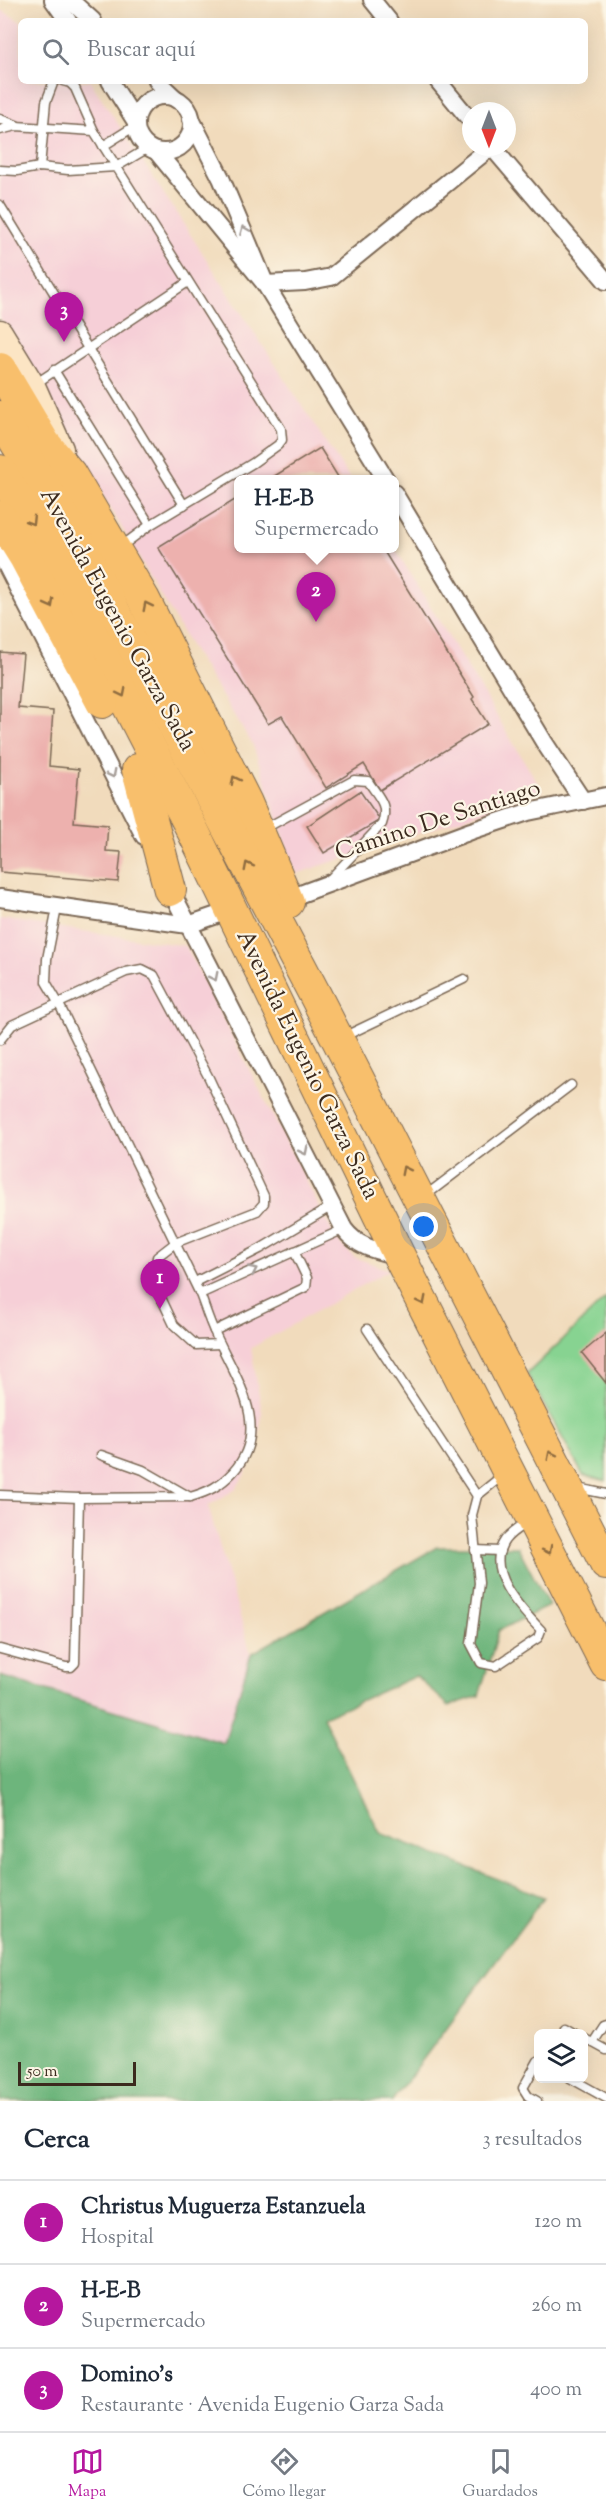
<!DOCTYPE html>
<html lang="es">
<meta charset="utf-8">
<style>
body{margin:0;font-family:"Sorts Mill Goudy",serif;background:#f2f2f3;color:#1f2937}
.controls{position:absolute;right:18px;bottom:18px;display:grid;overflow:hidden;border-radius:9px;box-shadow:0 6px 24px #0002}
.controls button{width:54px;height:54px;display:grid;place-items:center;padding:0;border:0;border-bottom:2px solid #e0e1e3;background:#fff;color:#1f2937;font:30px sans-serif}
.compass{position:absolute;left:462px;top:102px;width:54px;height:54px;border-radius:50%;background:#fff;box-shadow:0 6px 24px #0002;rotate:180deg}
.scale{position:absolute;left:18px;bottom:15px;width:118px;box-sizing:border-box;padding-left:6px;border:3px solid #3b2a1e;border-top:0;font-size:16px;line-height:21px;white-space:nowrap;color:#3b2a1e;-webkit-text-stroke:4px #fcf5e5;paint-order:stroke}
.you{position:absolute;left:424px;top:1227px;width:21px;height:21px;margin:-15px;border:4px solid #fff;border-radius:50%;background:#1a73e8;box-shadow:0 0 0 9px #1a73e833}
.badge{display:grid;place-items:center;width:39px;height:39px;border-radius:50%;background:#b5179e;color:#fff;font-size:20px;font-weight:700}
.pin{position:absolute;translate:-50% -50px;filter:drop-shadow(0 2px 3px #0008)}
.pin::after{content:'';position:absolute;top:32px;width:21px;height:18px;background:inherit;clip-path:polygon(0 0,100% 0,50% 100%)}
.popup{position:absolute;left:234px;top:475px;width:165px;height:78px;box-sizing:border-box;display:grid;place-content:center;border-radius:9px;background:#fff;filter:drop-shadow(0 2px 4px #0005);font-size:20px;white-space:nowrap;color:#747a83}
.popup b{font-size:22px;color:#1f2937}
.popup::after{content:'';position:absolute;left:50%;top:100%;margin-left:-12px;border:12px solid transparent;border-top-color:#fff}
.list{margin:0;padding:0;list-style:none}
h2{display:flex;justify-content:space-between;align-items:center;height:78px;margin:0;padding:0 24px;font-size:26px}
h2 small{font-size:20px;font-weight:400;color:#747a83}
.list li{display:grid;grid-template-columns:39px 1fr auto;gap:18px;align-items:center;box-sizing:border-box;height:84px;padding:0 24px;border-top:2px solid #e0e1e3}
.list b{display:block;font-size:22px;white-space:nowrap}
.list p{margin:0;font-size:20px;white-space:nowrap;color:#747a83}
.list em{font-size:20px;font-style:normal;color:#747a83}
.icon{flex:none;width:33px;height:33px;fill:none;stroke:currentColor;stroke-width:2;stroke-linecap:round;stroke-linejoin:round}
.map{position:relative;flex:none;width:606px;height:2101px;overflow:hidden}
.search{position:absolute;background:#fff;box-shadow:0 6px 24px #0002;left:18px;right:18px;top:18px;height:66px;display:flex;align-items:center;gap:15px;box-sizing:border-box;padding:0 21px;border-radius:9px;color:#747a83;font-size:22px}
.sheet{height:330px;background:#fff}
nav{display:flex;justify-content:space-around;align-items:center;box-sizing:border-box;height:84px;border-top:2px solid #e0e1e3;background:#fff;font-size:16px;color:#747a83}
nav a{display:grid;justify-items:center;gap:3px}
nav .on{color:#b5179e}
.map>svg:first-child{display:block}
.built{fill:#f6cfd7}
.green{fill:#87d391;stroke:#617e58;stroke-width:1.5}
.forest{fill:#6db57b;stroke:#54704c;stroke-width:1.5}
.building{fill:#edb1ae}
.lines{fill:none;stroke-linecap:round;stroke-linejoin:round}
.lane-casing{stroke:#7b6855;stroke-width:11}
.street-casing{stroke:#7b6855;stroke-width:20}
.secondary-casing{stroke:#7b6855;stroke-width:27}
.highway-casing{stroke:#7b6855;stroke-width:34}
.lane{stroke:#fff;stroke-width:8}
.street{stroke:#fff;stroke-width:16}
.secondary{stroke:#fce5c4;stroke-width:24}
.highway{stroke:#f8bf6c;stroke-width:32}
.oneway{stroke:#a79f9a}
.oneway2{stroke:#906d41}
.labels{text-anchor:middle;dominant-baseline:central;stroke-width:4.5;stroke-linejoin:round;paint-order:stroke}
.street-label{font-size:24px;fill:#3b2a1e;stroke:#fcf5e5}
</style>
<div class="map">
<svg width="606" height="2101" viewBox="0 0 606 2101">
<rect width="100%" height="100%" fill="#fcf5e5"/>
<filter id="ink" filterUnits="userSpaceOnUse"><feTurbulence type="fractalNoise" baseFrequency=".0167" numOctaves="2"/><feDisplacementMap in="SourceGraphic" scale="12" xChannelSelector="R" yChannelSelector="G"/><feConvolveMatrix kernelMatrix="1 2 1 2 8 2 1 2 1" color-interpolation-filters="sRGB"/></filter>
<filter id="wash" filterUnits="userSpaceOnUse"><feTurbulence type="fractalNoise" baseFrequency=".008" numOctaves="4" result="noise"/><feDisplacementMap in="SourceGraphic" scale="24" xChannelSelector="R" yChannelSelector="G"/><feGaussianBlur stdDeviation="1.35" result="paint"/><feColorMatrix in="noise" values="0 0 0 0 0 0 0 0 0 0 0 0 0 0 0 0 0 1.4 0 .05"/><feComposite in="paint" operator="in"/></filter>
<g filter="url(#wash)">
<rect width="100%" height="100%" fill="#f1dbbc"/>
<!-- built -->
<g class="built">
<polygon points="0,9 21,22 21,81 90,81 350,479 238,480 238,548 394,548 394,547 543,792 296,874 253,745 194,652 0,318"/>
<polygon points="0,919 186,946 336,1239 354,1257 389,1270 251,1348 262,1413 256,1454 236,1489 208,1506 251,1654 224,1743 0,1676"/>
</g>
<!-- green -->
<polygon class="green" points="606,1298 606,1481 583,1475 527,1374"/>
<!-- forest -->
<polygon class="forest" points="437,1547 518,1547 549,1606 499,1630 479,1696 449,1706 416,1676 323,1717 380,1833 544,1897 392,2101 0,2101 0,1676 224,1743 251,1654"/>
<g id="blocks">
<!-- building -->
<g class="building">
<polygon points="320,448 340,480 268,480"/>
<polygon points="238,498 238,548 382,548 474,697 472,699 488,724 380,790 364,764 326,788 282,716 268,724 158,547"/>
<polygon points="0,652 23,654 18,708 53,711 49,766 79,769 74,822 108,825 106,851 121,852 118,882 0,872"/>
<polygon points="360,791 380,820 324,853 307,826"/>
<polygon points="606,1333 606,1383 582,1353"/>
</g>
</g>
</g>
<g filter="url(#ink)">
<use href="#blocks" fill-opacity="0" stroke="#7b6855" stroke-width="1.5"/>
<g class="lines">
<!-- lane casing -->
<g class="lane-casing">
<g id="lane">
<polyline points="63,81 70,83 75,88 94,131"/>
<polyline points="0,119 16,125"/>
<polyline points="0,130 16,126 94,131 281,429 282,440 278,445 253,463 150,525 119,548"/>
<polyline points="103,146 135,126"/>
<polyline points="40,167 46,102 54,81"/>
<polyline points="0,170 17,171 40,167 68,170 116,167 148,148"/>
<polyline points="0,205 184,505"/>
<polyline points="54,370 150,525"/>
<polyline points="35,384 188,282"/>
<path d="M264,829L354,780L368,781C378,797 389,804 382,824L329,880"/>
<polyline points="343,1037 464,979"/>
<polyline points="0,1040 12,1025 126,972 142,969 154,975 209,1078 264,1196 264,1203 257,1211 175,1243 157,1257 155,1285 174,1325 196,1345 220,1344"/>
<polyline points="425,1196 571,1085"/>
<polyline points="195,1282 260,1249 332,1206"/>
<polyline points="200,1294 344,1229"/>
<polyline points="367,1329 477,1496"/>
<polyline points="214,1331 306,1287 307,1278 294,1251"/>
<polyline points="101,1455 143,1470 190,1497"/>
<path d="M503,1475L477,1496L472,1515L479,1583L471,1644L481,1663L496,1666L538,1638L541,1630C521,1609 483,1571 505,1540C511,1532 520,1527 528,1522"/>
<polyline points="577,1488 606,1494"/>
<path d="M0,1495L79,1498L190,1497C208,1492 220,1486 233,1472C273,1428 235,1377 215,1333C209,1321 205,1307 200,1294L59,1004L46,982L47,959L57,908"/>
<polyline points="475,1550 500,1551"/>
<polyline points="0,1649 66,1667 71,1667 75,1663 79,1498"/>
<polyline points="564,2027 576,2034"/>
<polyline points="584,2038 606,2050"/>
<polyline points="592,2042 603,2025 606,2024"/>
<polyline points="570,2078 606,2098"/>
<polyline points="537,2101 528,2096 523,2088 538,2061"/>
</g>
</g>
<!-- street casing -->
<g class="street-casing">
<g id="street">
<polyline points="53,0 68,21"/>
<polyline points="70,0 93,21"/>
<polyline points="372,0 389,21"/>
<polyline points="110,81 136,122"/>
<polyline points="157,81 177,100"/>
<polyline points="438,81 471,121"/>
<circle cx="164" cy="124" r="28"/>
<polyline points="191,119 221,178 263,278"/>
<polyline points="492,147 606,281"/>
<polyline points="157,152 265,284 386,480"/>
<polyline points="265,284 305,282 331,277 491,147"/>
<polyline points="394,493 544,742 583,801"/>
<polyline points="0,553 144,836"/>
<path d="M167,883L344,1229C358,1248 378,1251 399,1256"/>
<polyline points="0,898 188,925 217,915"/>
<polyline points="287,899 471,831 528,812 606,796"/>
</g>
</g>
<!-- secondary casing -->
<g class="secondary-casing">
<polyline id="secondary" points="0,332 33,386 61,449"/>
</g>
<!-- highway casing -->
<g class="highway-casing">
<g id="highway">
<polyline points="0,369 44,443 70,474 143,598 246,803 288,902"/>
<polyline points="0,417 71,529 313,991 606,1564"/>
<polyline points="0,471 45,544 194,833 399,1256 606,1664"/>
<polyline points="0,517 25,557 102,702"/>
<polyline points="138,770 170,890"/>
</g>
</g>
<!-- lane -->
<use href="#lane" class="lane"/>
<!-- street -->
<use href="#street" class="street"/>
<!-- secondary -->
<use href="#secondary" class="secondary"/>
<!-- highway -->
<use href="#highway" class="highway"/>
</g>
<!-- one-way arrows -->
<defs><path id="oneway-chevron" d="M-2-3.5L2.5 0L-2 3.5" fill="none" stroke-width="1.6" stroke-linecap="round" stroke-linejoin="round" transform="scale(1.5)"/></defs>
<g class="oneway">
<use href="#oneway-chevron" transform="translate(244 230) rotate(-113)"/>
<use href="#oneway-chevron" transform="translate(112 774) rotate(63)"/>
<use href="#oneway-chevron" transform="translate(214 977) rotate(63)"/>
<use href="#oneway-chevron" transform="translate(304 1151) rotate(63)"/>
<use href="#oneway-chevron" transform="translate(253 1270) rotate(-25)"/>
</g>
<g class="oneway2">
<use href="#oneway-chevron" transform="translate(31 521) rotate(58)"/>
<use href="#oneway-chevron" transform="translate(50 604) rotate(62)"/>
<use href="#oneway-chevron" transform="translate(147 606) rotate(-117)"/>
<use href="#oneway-chevron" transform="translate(122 693) rotate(63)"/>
<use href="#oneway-chevron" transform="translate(235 780) rotate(-117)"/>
<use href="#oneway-chevron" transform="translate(248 866) rotate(-117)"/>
<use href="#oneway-chevron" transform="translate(405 1170) rotate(-117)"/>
<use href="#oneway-chevron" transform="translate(422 1301) rotate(63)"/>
<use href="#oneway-chevron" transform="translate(551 1455) rotate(-117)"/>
<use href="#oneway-chevron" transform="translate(548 1550) rotate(63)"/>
</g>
</g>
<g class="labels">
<!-- street labels -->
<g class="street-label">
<text transform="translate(117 620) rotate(61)">Avenida Eugenio Garza Sada</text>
<text transform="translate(438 821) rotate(-18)">Camino De Santiago</text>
<text transform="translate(307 1065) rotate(64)">Avenida Eugenio Garza Sada</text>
</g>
</g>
</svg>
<div class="controls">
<button><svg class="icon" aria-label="layers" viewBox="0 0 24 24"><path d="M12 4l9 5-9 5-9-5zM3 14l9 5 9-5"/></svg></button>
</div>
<svg class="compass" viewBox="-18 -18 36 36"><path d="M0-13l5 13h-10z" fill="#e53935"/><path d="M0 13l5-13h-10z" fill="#747a83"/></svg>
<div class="scale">50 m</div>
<div class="you"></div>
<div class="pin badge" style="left:160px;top:1309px">1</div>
<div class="pin badge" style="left:316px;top:622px">2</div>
<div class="popup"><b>H-E-B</b>Supermercado</div>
<div class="pin badge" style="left:64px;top:342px">3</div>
<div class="search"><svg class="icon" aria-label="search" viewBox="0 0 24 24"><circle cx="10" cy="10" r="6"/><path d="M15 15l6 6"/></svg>Buscar aquí</div>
</div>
<section class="sheet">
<h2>Cerca<small>3 resultados</small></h2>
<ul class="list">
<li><span class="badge">1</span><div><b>Christus Muguerza Estanzuela</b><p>Hospital</p></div><em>120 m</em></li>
<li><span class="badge">2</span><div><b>H-E-B</b><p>Supermercado</p></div><em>260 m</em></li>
<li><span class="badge">3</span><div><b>Domino's</b><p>Restaurante · Avenida Eugenio Garza Sada</p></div><em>400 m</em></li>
</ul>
</section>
<nav>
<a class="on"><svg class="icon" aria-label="map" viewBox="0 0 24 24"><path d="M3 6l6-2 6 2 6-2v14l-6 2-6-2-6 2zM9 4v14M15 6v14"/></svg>Mapa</a>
<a><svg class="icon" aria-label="directions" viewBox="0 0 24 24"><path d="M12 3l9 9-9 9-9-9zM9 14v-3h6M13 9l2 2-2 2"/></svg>Cómo llegar</a>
<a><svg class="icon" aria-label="saved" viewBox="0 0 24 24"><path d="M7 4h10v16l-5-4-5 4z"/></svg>Guardados</a>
</nav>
